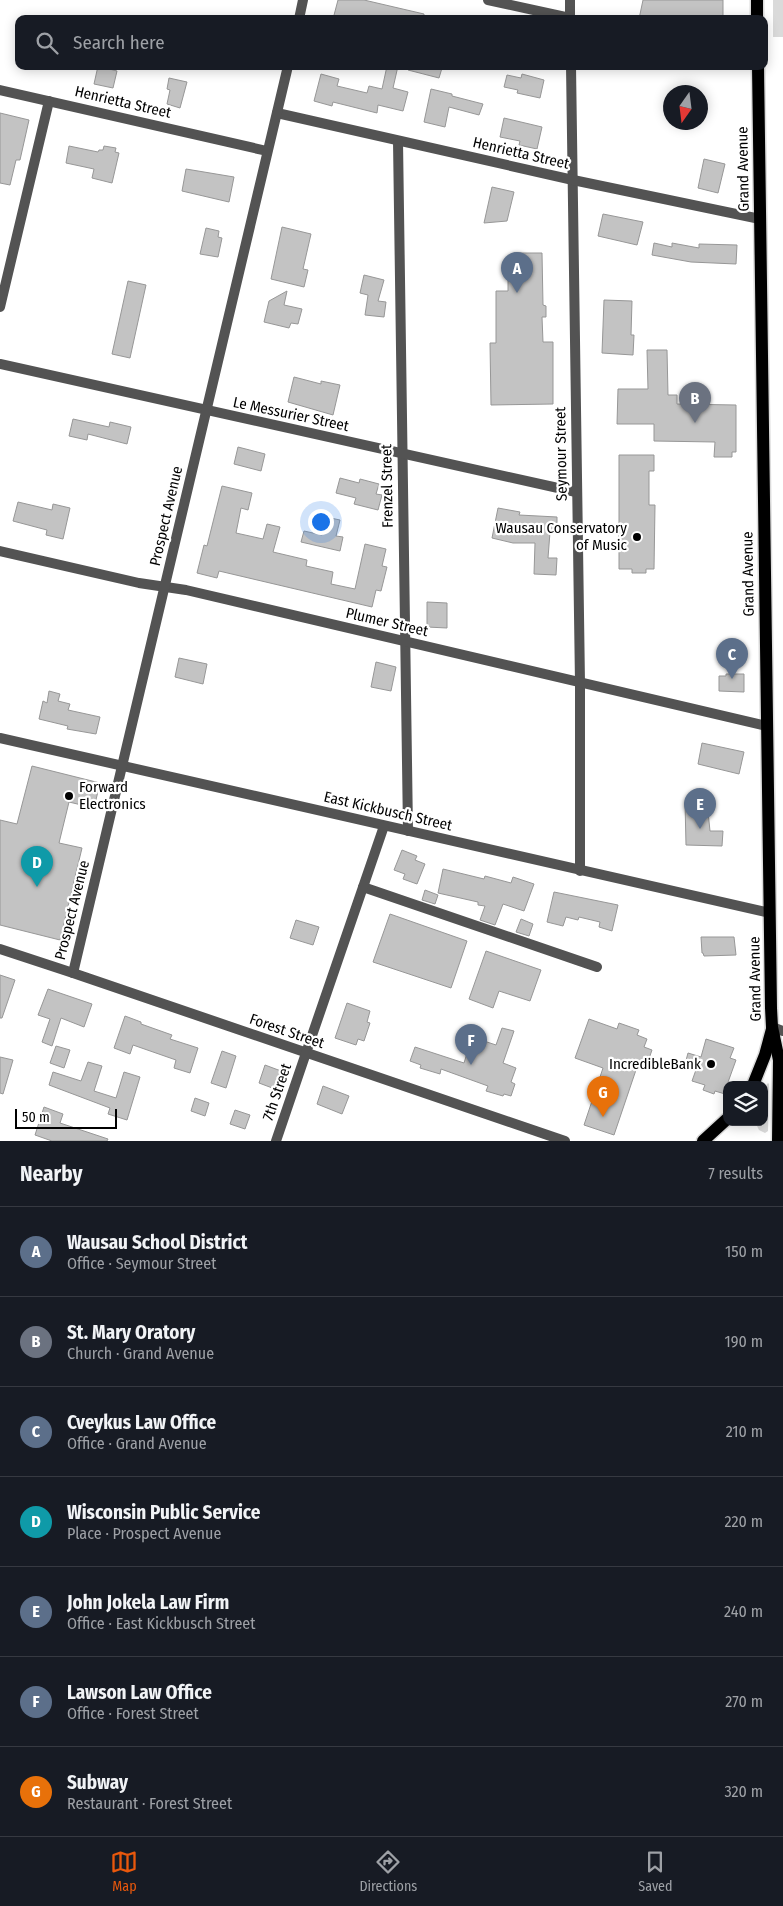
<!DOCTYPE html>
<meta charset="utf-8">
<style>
body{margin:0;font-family:"Fira Sans Condensed",sans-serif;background:#20242c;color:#f1f3f6}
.controls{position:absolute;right:15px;bottom:15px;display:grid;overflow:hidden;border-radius:10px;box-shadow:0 2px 12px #0003}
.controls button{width:45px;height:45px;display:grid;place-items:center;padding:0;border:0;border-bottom:1px solid #363941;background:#171b24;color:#f1f3f6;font:25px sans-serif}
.compass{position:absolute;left:663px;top:85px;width:45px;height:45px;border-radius:50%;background:#171b24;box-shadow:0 2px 12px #0003;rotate:194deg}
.scale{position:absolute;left:15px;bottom:12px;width:102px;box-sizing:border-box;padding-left:5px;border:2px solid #000;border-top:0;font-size:14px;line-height:18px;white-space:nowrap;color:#000;-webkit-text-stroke:4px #fff;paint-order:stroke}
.you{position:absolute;left:320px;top:521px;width:18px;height:18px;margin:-12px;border:4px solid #fff;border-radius:50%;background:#1a73e8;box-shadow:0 0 0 8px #1a73e833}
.badge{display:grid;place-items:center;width:32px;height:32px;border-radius:50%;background:#ea580c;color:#fff;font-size:16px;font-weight:700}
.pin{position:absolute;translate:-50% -41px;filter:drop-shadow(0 1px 2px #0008)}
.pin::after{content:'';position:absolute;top:26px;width:18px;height:15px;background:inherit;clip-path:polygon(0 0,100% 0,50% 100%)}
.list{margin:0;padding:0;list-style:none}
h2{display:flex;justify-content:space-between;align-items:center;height:65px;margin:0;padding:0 20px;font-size:21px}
h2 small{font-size:16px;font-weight:400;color:#9ea1a6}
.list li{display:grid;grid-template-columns:32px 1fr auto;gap:15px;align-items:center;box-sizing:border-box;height:90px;padding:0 20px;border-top:1px solid #363941}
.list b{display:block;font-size:19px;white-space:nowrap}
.list p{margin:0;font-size:16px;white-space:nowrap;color:#9ea1a6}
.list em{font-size:16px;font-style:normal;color:#9ea1a6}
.icon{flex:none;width:28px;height:28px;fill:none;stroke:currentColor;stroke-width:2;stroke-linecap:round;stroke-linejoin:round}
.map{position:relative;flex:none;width:783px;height:1141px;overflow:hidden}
.search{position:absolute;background:#171b24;box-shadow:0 2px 12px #0003;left:15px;right:15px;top:15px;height:55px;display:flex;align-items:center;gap:12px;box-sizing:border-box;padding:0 18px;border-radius:10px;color:#9ea1a6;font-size:19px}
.sheet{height:695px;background:#171b24}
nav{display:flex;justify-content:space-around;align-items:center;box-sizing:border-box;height:70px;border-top:1px solid #363941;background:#171b24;font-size:14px;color:#9ea1a6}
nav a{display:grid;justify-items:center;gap:2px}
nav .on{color:#ea580c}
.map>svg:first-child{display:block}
.green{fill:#dadada}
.building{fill:#c3c3c3;stroke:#979797}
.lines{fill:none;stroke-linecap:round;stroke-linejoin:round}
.primary-casing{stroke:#dbdbdb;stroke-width:15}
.minor{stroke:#535353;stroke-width:10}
.tertiary{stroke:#535353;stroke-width:10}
.primary{stroke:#000;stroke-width:12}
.poi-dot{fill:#000;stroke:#fff;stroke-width:2}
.labels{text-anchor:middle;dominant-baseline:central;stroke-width:4.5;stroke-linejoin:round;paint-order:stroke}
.street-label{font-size:15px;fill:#000;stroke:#fff}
.poi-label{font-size:15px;fill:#000;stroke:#fff;text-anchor:end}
</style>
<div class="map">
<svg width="783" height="1141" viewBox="0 0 783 1141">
<rect width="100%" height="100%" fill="#fff"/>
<!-- green -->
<g class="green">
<rect x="773" y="0" width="10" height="37"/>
<polygon points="768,1083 769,1084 768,1131 765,1133 759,1130 755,1122 764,1122 764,1088"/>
</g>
<!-- building -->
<g class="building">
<polygon points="338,0 364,0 424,14 424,19 333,19"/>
<polygon points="643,0 723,0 723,19 639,19"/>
<polygon points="98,66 117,71 113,88 94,84"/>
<polygon points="387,66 398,66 393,88 408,92 403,111 378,105 377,113 333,102 332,106 314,101 321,74 339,79 337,86 367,93 369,86 382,89"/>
<polygon points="409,66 435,66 442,68 439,78 408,70"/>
<polygon points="522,74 544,80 540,98 517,93 518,90 504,87 507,75 521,78"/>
<polygon points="169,78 187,82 180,108 167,104 170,90 167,89"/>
<polygon points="431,89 452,94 452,96 483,104 479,115 449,107 445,127 424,122"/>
<polygon points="0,113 29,120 20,160 16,160 10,185 0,183"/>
<polygon points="504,118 542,127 537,149 519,145 520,141 500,137"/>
<polygon points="69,146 98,152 99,150 103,150 104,146 116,148 115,152 119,153 112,183 92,178 94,169 66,163"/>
<polygon points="704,159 725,164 718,193 698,188"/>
<polygon points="186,169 234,177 229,202 182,191"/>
<polygon points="492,187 514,192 507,221 484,223"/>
<polygon points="603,214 643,222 637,245 598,236"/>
<polygon points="282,227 311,234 303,269 308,270 304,287 271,279"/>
<polygon points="206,228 219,231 218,237 222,238 218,257 200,254"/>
<polygon points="654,243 672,247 672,243 699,248 699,244 737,245 736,264 691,262 652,255"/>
<polygon points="514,253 542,253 543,305 546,306 546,317 542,317 543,342 553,342 553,404 491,405 490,343 496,343 496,291 508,291 508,268 514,268"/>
<polygon points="364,275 384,280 378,301 386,302 384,317 365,315 368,295 360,293"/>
<polygon points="128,281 146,285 130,358 112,354"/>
<polygon points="287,291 284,305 302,309 298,324 291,323 289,328 264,322 269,301"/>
<polygon points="604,300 632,301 631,335 634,335 633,355 602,353"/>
<polygon points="647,350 667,350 668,395 677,395 677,404 736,405 736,452 732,452 732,457 714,457 715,442 654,441 654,424 617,424 618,389 648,389"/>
<polygon points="294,377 321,384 321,381 340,385 333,415 288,402"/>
<polygon points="73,419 109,427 110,422 131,427 127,444 88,434 87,440 69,436"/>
<polygon points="238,447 265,454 261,471 234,464"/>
<polygon points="619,455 654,455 654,471 649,471 649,505 655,505 654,569 646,569 646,573 632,573 632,569 619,569"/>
<polygon points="340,478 359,483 360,479 379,484 376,494 382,495 378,510 354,504 356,498 336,493"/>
<polygon points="222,486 252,493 248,510 241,508 236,533 263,539 267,524 280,527 273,552 307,560 306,566 333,572 331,584 355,589 365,544 386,549 382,566 387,567 381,591 376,590 372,607 219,571 217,578 197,573 204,545 207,546"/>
<polygon points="18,502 52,510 53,504 70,508 63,539 46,535 47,530 13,521"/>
<polygon points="498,508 520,512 519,515 557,517 557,533 550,532 548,558 557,558 556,575 534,574 535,543 513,543 492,538"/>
<polygon points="326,517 340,520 336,536 343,537 340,551 301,542 304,531 322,535"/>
<polygon points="427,602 447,603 447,628 427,627"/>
<polygon points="179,658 207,664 203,684 175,677"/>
<polygon points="376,662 396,667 391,691 371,687"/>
<polygon points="726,674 744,674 744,692 719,691 719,676 726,676"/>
<polygon points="49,691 60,694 58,701 70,704 68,710 100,717 96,734 67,729 68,726 39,719 43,701 47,703"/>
<polygon points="702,743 744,752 739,774 698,764"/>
<polygon points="32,766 100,783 94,808 69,802 59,843 82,848 60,940 0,925 0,820 17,824"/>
<polygon points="685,802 707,802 710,831 723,831 722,846 686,845"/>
<polygon points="402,850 417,856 415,860 425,864 417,884 403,879 405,874 394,870"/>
<polygon points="443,869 484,879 485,876 511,883 513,877 534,884 524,911 503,904 495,925 480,920 485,906 478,905 478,902 438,893"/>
<polygon points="425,890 438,895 435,904 422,900"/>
<polygon points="554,892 618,905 612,931 599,927 600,922 579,917 578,920 566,917 563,926 547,922"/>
<polygon points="390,914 467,941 451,988 373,962"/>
<polygon points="521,919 533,924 529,936 516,932"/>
<polygon points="296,920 319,927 313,945 290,938"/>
<polygon points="701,937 734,937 736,955 704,956 703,953 702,953"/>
<polygon points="486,951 541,970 530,1001 499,991 493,1008 469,999"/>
<polygon points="0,975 15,980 2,1018 0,1018"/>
<polygon points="48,989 92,1004 84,1027 61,1018 52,1046 42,1042 50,1019 38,1015"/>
<polygon points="347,1003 370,1011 367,1022 370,1023 364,1041 358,1039 356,1045 335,1038"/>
<polygon points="125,1016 141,1022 141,1024 172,1035 170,1039 198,1048 190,1073 174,1068 176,1060 133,1045 130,1054 114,1048"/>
<polygon points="589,1019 617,1029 619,1023 639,1030 637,1035 647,1039 644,1047 652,1050 646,1067 638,1064 614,1135 584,1125 603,1068 575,1058"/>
<polygon points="502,1028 514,1031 503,1063 516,1068 511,1082 515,1084 511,1096 504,1094 503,1096 486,1091 488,1086 441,1069 440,1074 420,1068 421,1065 410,1061 415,1047 464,1063 472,1037 496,1045"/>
<polygon points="706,1039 734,1048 730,1058 736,1060 727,1085 725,1094 715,1091 714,1094 703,1090 705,1085 692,1081 697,1067 685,1064 688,1053 701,1057"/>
<polygon points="56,1046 70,1050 64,1068 50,1063"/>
<polygon points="222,1051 236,1056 226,1088 211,1083"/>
<polygon points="0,1057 13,1060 3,1094 0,1093"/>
<polygon points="88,1062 102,1066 94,1091 116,1098 124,1072 140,1077 127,1120 108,1114 110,1108 49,1085 53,1072 81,1081"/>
<polygon points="265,1065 281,1071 275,1089 259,1083"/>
<polygon points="323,1086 349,1096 342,1114 317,1104"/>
<polygon points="195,1098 209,1103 205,1116 191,1111"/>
<polygon points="44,1107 63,1114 60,1123 108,1139 107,1141 52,1141 35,1135"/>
<polygon points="235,1110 250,1115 245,1129 230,1124"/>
</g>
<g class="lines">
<!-- primary casing -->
<g class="primary-casing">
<g id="primary">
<polyline points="757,0 757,19"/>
<polyline points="758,66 771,1008 772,1027 779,1060 778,1141"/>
<polyline points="753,1085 765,1055 772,1029"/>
<polyline points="703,1141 727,1119"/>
</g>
</g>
<!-- minor -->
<g class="minor">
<polyline points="488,0 570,18"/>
<polyline points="570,0 570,19"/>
<polyline points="571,66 580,683 580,871"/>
<polyline points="0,90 267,151"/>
<polyline points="277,113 573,180 760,219"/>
<polyline points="398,141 408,831"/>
<polyline points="0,307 49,101"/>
<polyline points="0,364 576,492"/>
<polyline points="0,551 139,583 186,590 767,726"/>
<polyline points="0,738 770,913"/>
<polyline points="363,887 597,967"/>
<polyline points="0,949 73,973"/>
<polyline points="772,1027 783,1031"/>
<polyline points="306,1053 384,826"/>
</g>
<!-- tertiary -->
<g class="tertiary">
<polyline points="299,19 303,0"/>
<polyline points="288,66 73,973 565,1141"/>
<polyline points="276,1141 306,1053"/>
</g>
<!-- primary -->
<use href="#primary" class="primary"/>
</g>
<!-- markers -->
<g class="poi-dot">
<circle cx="637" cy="537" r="5"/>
<circle cx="69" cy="796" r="5"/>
<circle cx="711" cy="1064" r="5"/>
</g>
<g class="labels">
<!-- street labels -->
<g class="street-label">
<text transform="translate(123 102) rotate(13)">Henrietta Street</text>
<text transform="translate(521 153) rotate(13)">Henrietta Street</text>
<text transform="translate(743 169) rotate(-91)">Grand Avenue</text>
<text transform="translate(291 414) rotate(12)">Le Messurier Street</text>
<text transform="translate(561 454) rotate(-91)">Seymour Street</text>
<text transform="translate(387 486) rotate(-91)">Frenzel Street</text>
<text transform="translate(166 516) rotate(-77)">Prospect Avenue</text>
<text transform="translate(748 574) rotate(-91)">Grand Avenue</text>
<text transform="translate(387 622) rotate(13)">Plumer Street</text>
<text transform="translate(388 811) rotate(13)">East Kickbusch Street</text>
<text transform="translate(72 910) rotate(-76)">Prospect Avenue</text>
<text transform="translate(755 979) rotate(-91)">Grand Avenue</text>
<text transform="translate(287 1031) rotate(19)">Forest Street</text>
<text transform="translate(277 1092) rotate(-71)">7th Street</text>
</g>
<!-- poi labels -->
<g class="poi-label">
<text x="627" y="528">Wausau Conservatory<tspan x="627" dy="17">of Music</tspan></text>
<text x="79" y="787" text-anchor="start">Forward<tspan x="79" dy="17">Electronics</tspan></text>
<text x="701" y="1064">IncredibleBank</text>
</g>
</g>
</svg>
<div class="controls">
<button><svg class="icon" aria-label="layers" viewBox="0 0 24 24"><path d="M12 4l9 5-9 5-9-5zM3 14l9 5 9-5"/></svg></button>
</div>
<svg class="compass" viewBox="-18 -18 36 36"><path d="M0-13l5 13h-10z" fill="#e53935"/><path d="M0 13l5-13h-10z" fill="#9ea1a6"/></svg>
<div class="scale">50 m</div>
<div class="you"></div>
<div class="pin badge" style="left:517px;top:293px;background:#5c6f8a">A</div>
<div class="pin badge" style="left:695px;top:423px;background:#6b7280">B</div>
<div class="pin badge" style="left:732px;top:679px;background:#5c6f8a">C</div>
<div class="pin badge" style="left:37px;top:887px;background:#0f9aa8">D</div>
<div class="pin badge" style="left:700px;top:829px;background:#5c6f8a">E</div>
<div class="pin badge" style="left:471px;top:1065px;background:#5c6f8a">F</div>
<div class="pin badge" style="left:603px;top:1117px;background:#e8710a">G</div>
<div class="search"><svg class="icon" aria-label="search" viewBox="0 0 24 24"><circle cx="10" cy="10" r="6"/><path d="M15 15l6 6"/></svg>Search here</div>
</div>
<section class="sheet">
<h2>Nearby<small>7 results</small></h2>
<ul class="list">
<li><span class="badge" style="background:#5c6f8a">A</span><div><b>Wausau School District</b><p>Office · Seymour Street</p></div><em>150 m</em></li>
<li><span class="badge" style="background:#6b7280">B</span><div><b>St. Mary Oratory</b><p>Church · Grand Avenue</p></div><em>190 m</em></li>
<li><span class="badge" style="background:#5c6f8a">C</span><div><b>Cveykus Law Office</b><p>Office · Grand Avenue</p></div><em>210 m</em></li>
<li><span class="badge" style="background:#0f9aa8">D</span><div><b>Wisconsin Public Service</b><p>Place · Prospect Avenue</p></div><em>220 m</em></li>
<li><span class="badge" style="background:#5c6f8a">E</span><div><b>John Jokela Law Firm</b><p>Office · East Kickbusch Street</p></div><em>240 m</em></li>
<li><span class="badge" style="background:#5c6f8a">F</span><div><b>Lawson Law Office</b><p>Office · Forest Street</p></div><em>270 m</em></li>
<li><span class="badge" style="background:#e8710a">G</span><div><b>Subway</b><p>Restaurant · Forest Street</p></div><em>320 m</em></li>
</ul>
</section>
<nav>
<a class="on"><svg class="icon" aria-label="map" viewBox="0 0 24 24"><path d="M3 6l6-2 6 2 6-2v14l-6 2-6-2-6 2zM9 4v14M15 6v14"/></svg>Map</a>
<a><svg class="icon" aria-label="directions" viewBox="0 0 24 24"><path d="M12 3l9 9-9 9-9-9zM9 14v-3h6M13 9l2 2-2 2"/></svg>Directions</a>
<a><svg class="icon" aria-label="saved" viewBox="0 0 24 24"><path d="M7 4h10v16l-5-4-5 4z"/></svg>Saved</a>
</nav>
